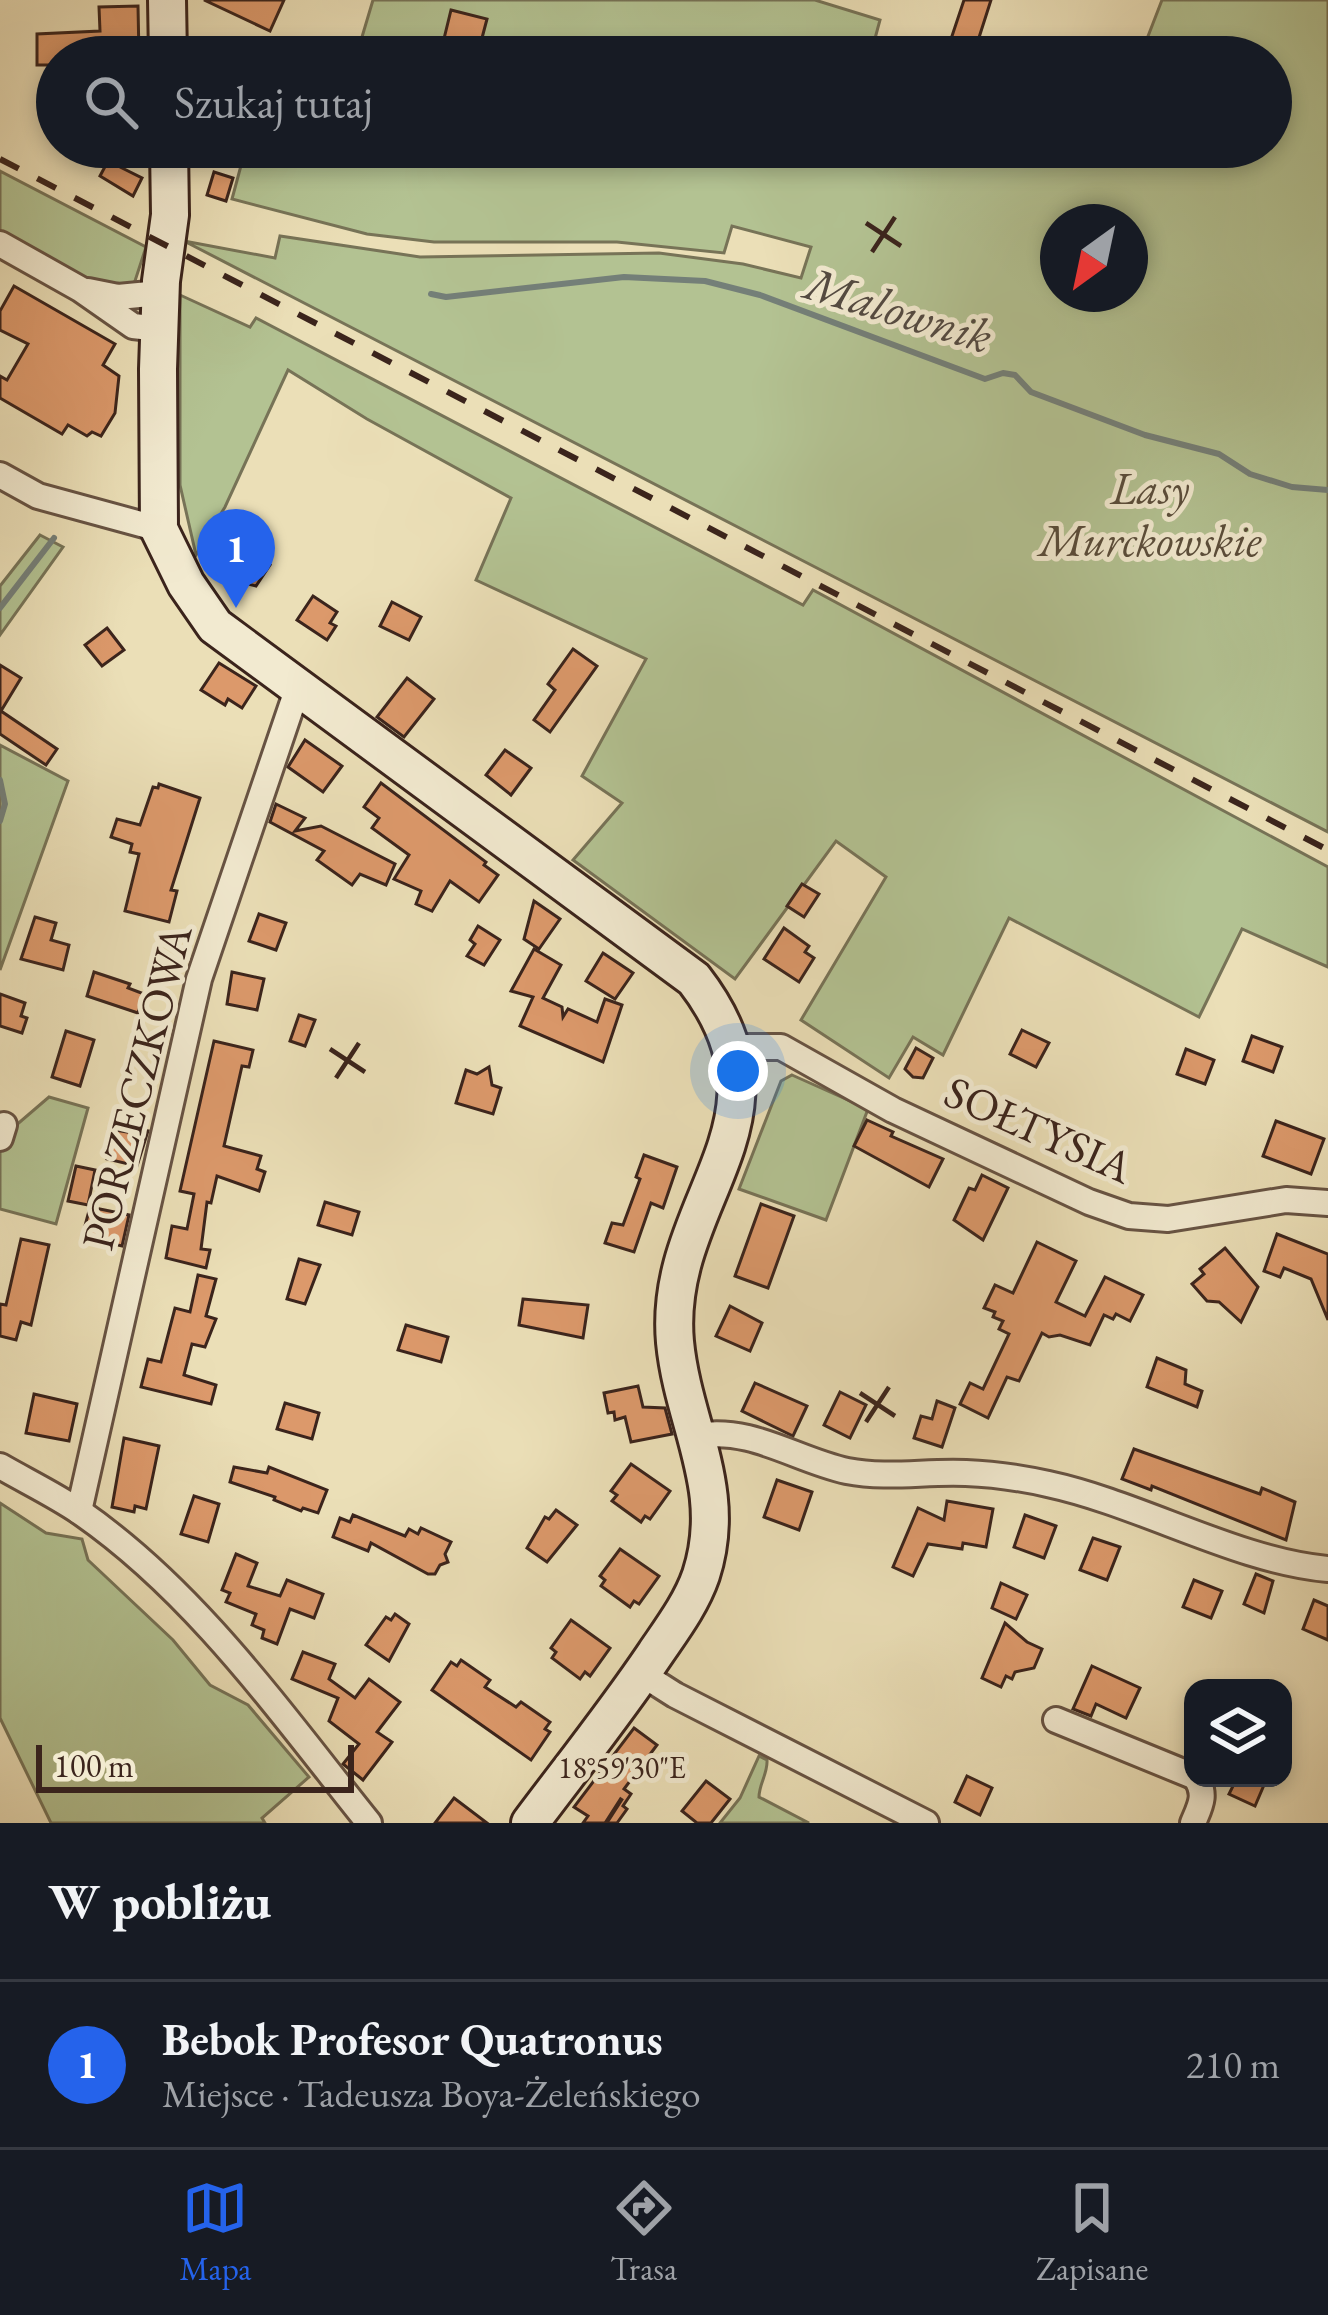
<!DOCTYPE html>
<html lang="pl">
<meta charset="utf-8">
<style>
body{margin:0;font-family:"EB Garamond",serif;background:#242831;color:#f1f3f6}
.controls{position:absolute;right:36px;bottom:36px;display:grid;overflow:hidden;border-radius:24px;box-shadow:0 6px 18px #0003}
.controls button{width:108px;height:108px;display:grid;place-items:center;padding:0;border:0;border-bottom:3px solid #363941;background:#171b24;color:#f1f3f6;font:60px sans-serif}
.compass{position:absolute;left:1040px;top:204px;width:108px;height:108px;border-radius:50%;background:#171b24;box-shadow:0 6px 18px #0003;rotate:213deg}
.scale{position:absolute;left:36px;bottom:30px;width:318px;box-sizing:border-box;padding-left:12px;border:6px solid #3b241c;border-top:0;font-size:33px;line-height:42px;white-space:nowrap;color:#3b241c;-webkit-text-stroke:9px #f2ead0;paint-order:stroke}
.you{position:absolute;left:738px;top:1071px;width:42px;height:42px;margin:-30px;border:9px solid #fff;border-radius:50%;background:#1a73e8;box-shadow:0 0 0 18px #1a73e833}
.badge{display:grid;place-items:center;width:78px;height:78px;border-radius:50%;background:#2563eb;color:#fff;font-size:39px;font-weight:700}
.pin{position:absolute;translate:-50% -99px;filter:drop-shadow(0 3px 6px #0008)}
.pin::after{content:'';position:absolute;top:63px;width:42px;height:36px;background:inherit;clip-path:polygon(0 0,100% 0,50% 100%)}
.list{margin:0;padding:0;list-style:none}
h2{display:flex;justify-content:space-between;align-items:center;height:156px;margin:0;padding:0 48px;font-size:51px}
h2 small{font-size:39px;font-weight:400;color:#9ea1a6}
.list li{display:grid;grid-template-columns:78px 1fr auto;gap:36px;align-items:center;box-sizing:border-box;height:168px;padding:0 48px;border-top:3px solid #363941}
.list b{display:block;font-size:45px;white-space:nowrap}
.list p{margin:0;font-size:39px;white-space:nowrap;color:#9ea1a6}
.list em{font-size:39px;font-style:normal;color:#9ea1a6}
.icon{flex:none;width:66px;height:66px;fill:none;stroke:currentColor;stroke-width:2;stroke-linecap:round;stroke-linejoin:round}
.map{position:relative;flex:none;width:1328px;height:1823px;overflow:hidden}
.search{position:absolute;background:#171b24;box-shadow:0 6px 18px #0003;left:36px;right:36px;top:36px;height:132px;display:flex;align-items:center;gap:30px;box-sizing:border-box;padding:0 42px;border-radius:66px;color:#9ea1a6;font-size:45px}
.sheet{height:324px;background:#171b24}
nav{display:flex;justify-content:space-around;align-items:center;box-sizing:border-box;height:168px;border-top:3px solid #363941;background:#171b24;font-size:33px;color:#9ea1a6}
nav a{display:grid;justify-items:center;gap:6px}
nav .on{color:#2563eb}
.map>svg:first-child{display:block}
.green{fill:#b3c292;stroke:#777357;stroke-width:3;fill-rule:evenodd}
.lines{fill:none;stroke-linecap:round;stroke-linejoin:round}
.stream{stroke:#747f78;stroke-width:6}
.building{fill:#dc996b;stroke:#3b241c;stroke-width:3}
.street-casing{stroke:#675343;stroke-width:30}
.secondary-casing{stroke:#3b241c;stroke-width:42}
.street{stroke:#f2ead0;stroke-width:24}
.secondary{stroke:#f2ead0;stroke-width:36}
.rail{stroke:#3b241c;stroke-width:6;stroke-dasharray:21 21;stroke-linecap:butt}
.ticks{fill:none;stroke:#3b241c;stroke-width:4.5}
.labels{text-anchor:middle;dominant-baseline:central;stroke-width:10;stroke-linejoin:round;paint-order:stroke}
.park-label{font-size:45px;font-style:italic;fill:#594c3a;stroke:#f2ead0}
.street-label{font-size:45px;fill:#3b241c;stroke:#f2ead0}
.water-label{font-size:48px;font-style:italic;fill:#534a42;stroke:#f2ead0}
.ticks-label{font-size:30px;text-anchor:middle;fill:#3b241c;stroke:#f2ead0;stroke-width:10;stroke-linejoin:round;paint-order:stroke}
</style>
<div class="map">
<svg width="1328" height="1823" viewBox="0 0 1328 1823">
<rect width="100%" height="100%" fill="#ebdfb7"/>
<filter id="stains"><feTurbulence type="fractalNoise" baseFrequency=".00167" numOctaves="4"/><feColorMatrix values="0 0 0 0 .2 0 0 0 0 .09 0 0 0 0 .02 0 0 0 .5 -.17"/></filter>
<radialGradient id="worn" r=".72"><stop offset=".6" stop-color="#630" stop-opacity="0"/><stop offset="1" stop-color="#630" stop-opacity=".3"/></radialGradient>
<!-- green -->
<g class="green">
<polygon points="373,0 815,0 880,20 870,57 356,57"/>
<path d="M1162,0H1328V832L184,241L275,258L280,236L420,257L659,253L743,264L801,278L811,247L732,226L724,253L617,242H434L367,234L232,199L246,147H1271V57H1140ZM1058,222H1130V294H1058Z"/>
<polygon points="0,171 146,247 135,281 124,291 106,291 0,231"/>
<polygon points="180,295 250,327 256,318 803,605 813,590 1328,867 1328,967 1242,929 1199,1017 1009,918 943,1055 913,1037 889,1078 801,1020 886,877 836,841 735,979 573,860 622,803 582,776 646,659 476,580 511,498 367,419 288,370 225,507 196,555 180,485"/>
<polygon points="40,535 63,547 0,635 0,586"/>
<polygon points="0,745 68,781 0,970"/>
<polygon points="792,1075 868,1109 826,1220 739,1189 781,1081"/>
<polygon points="49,1097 88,1108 56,1224 0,1209 0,1139"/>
<polygon points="0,1503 46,1533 82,1539 88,1560 173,1640 210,1685 248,1705 309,1777 262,1818 265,1823 51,1823 0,1718"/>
<path d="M759,1756L767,1760C768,1773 759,1784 759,1797L809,1823H720L740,1798Z"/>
</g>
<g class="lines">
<!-- stream -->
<g class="stream">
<polyline points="431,294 446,297 624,277 705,281 760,295 985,379 1003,373 1015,375 1031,392 1145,435 1219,454 1250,474 1292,487 1328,490"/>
<polyline points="0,608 54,538"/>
<polyline points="0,780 5,804 0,821"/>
</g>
</g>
<!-- building -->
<g class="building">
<polygon points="204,0 284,0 270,31"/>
<polygon points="964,0 991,0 975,50 950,42"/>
<polygon points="138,6 139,57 57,57 57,65 37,65 37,34 100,31 99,7"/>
<polygon points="451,10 487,19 477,57 441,51"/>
<polygon points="108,161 142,178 133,196 100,176"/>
<polygon points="214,172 233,178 226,201 207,195"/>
<polygon points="14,286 115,344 103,365 119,376 115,413 101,436 92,432 87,436 68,425 62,434 0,398 0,376 7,380 28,344 0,330 0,311"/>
<polygon points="248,550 270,565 256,586 228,579"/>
<polygon points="313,596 337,612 330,623 336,626 327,640 297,620"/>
<polygon points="392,602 421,617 409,640 380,626"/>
<polygon points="107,628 124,650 102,666 85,645"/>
<polygon points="573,649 597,666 550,732 534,720 555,690 548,684"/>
<polygon points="219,663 256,686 242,708 228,699 225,705 201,690"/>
<polygon points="0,665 21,678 1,711 57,749 46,765 0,734"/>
<polygon points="407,678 434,699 404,737 377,717"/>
<polygon points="305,740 342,766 323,792 288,767"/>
<polygon points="505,750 531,768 511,795 486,775"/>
<polygon points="381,783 486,862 484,865 498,875 479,902 450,881 432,911 416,904 421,891 394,879 409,855 372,828 379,818 364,807"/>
<polygon points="159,784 200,798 171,890 177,891 169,922 125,911 139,854 130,852 132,844 111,837 117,819 140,825 153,787 158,788"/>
<polygon points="276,804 305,818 295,831 321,826 395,864 386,885 360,874 352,885 317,860 324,851 270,822"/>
<polygon points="802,884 819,894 804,917 787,906"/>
<polygon points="534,901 560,919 539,949 524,939"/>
<polygon points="259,914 286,923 276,950 249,941"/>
<polygon points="35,917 56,923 51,940 69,945 63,970 21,959"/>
<polygon points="478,926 500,940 484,965 467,956 475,944 470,940"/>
<polygon points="784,928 809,946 805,952 814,958 799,982 764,959"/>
<polygon points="534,949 561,965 543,998 562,1007 563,1017 568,1009 597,1022 605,999 622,1005 603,1062 520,1026 533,997 511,991"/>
<polygon points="603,953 633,973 615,999 586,981"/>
<polygon points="94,972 130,984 128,988 144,994 138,1013 87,996"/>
<polygon points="232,972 264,979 257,1010 227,1004"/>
<polygon points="0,994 25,1003 21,1016 27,1018 22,1033 0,1026"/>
<polygon points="299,1015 315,1020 305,1046 290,1041"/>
<polygon points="1022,1030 1049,1043 1036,1067 1010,1054"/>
<polygon points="66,1031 94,1040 80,1086 52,1077"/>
<polygon points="1252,1036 1282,1047 1273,1072 1243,1061"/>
<polygon points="214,1041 253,1050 249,1067 242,1066 224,1146 261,1156 257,1169 265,1172 259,1191 217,1176 211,1203 207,1202 201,1249 210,1250 206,1268 166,1258 172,1226 187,1229 194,1194 180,1191"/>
<polygon points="916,1048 933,1058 923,1078 913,1077 905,1069"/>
<polygon points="1186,1049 1214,1060 1205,1084 1177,1074"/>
<polygon points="489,1067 492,1085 501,1088 493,1114 456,1103 466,1070 477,1074"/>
<polygon points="867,1120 893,1132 891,1136 943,1159 929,1187 854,1146"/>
<polygon points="1276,1121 1324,1139 1311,1174 1263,1156"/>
<polygon points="128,1127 148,1131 137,1166 107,1159 115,1130 127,1132"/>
<polygon points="644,1155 677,1167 663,1208 651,1203 634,1252 605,1243 612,1223 623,1225 640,1179 636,1177"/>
<polygon points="76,1166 95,1170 88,1205 68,1201"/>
<polygon points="982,1175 1008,1188 983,1240 954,1220 969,1188 975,1190"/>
<polygon points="325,1202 359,1212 352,1235 318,1225"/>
<polygon points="761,1204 794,1216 768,1288 735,1276"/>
<polygon points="90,1207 129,1215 122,1246 82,1237"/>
<polygon points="1277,1234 1328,1254 1328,1320 1311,1279 1284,1268 1280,1277 1264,1271"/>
<polygon points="21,1239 49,1245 31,1325 21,1322 16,1340 0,1336 0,1304 6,1305"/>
<polygon points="1037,1242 1076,1261 1056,1302 1085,1316 1105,1277 1143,1295 1130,1321 1116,1314 1113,1319 1104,1315 1090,1345 1060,1335 1049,1337 1042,1333 1019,1381 1007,1377 988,1418 960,1404 970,1383 983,1389 1009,1334 999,1329 1003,1321 993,1317 995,1312 984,1308 995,1285 1013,1293"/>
<polygon points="1225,1248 1258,1287 1241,1322 1219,1302 1207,1301 1192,1284 1204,1274 1200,1269"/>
<polygon points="299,1259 320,1265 305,1304 287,1299"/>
<polygon points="198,1275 216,1279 206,1316 216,1319 205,1347 192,1344 184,1375 216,1385 211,1404 141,1387 148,1359 161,1362 175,1308 190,1312"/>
<polygon points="523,1299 588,1305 583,1338 519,1325"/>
<polygon points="730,1306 762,1323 750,1351 716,1336"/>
<polygon points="406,1325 448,1337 441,1362 398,1350"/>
<polygon points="1157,1358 1186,1370 1185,1384 1202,1391 1197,1407 1147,1387"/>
<polygon points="755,1383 807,1406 793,1436 742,1411"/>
<polygon points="638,1386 643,1407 665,1408 672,1434 631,1442 625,1417 615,1420 614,1412 608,1413 604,1393"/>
<polygon points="840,1392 866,1405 850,1438 824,1425"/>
<polygon points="34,1394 77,1404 69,1441 26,1433"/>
<polygon points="937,1401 955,1408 942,1447 914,1438 921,1416 932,1419"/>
<polygon points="285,1403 319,1413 312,1439 277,1429"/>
<polygon points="124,1438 159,1446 146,1509 135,1506 134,1512 112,1507"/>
<polygon points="1134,1449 1260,1494 1262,1488 1295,1502 1286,1540 1152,1486 1151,1490 1122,1479"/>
<polygon points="631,1464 670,1491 650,1519 645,1516 641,1522 612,1501 617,1495 611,1491"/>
<polygon points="234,1467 267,1473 269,1467 327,1490 318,1513 303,1508 301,1511 274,1500 275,1497 230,1482"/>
<polygon points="777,1480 812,1492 799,1530 764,1517"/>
<polygon points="194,1496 219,1504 208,1542 181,1534"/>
<polygon points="947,1501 993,1509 986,1547 963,1543 962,1549 928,1544 913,1576 893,1567 918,1508 944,1520"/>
<polygon points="556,1510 577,1525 547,1562 527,1548 545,1517 549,1519"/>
<polygon points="353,1515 405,1536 409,1529 418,1534 421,1528 451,1542 445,1554 448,1562 440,1565 435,1574 428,1574 371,1543 368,1551 333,1537 340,1518 350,1522"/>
<polygon points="1025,1515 1056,1526 1044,1558 1014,1547"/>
<polygon points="1093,1538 1120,1547 1107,1580 1080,1570"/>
<polygon points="620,1549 659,1576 639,1604 634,1601 630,1607 601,1586 605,1580 600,1576"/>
<polygon points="236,1554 257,1563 248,1586 280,1596 287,1580 323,1594 314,1618 290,1609 277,1644 262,1638 264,1630 252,1625 256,1614 226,1602 230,1593 222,1590"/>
<polygon points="1256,1574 1273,1581 1264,1613 1244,1604"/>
<polygon points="1194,1580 1222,1591 1211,1618 1183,1607"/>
<polygon points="1001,1583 1027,1595 1016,1619 992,1608"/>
<polygon points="1314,1600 1328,1606 1328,1640 1303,1629"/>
<polygon points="395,1614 409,1624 389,1661 366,1645 386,1617 391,1620"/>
<polygon points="571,1620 610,1648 590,1676 585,1672 580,1679 552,1658 556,1652 551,1648"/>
<polygon points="1005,1623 1027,1642 1042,1649 1034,1668 1015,1672 1012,1679 1006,1676 1001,1687 982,1678"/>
<polygon points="303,1652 335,1664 329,1679 355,1698 369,1679 400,1702 377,1732 392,1742 363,1780 343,1764 359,1744 329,1721 338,1698 292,1679"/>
<polygon points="461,1660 490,1680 485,1687 516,1707 521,1702 550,1722 545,1729 550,1732 531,1760 432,1690 451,1662 457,1666"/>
<polygon points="1092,1666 1140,1688 1126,1718 1096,1704 1091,1716 1073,1709"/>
<polygon points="634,1728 657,1745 624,1789 631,1794 623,1806 627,1809 617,1823 583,1823 588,1816 574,1807"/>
<polygon points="967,1776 992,1788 980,1815 955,1802"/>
<polygon points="1237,1778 1267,1778 1255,1806 1229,1794"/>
<polygon points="706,1781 730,1799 711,1823 697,1823 682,1811"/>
<polygon points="454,1798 487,1823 435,1823"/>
</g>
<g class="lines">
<!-- street casing -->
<g class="street-casing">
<g id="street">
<polyline points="0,244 80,289 133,326 160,329"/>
<polyline points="88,291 118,297 160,293"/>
<polyline points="0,475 38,496 159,529"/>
<polyline points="733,1047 781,1047 893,1110 1089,1202 1129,1216 1168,1219 1286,1200 1328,1203"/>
<polyline points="0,1138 4,1125"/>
<path d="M697,1436C751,1426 796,1460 847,1471C888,1479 925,1471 966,1473C993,1474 1021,1478 1048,1484C1141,1504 1237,1561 1328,1569"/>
<path d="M0,1466C26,1481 55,1495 80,1512C196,1592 282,1715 369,1823"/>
<polyline points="79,1511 199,979 297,690"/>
<polyline points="642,1674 675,1695 926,1823"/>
<polyline points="1056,1720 1193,1776"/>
<path d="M1193,1823C1200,1806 1207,1795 1196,1778"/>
</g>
</g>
<!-- secondary casing -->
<g class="secondary-casing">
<g id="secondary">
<polyline points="167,0 168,57"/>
<path d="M169,147L170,215L161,281L158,369L159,529L186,584L215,626L694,979C805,1122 662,1199 675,1342C683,1425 729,1489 701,1575C691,1604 672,1629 655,1654C616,1712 572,1767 530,1823"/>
</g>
</g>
<!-- street -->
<use href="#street" class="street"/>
<!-- secondary -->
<use href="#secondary" class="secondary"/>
<!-- rail -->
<polyline class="rail" points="0,159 1328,850"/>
</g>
<!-- ticks -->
<path class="ticks" d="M866,223L901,246M872,252L895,217M330,1049L365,1072M336,1078L359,1043M860,1393L895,1416M866,1422L889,1387M606,1823L622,1798"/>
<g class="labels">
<!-- park labels -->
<g class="park-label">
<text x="1150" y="488">Lasy<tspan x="1150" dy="52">Murckowskie</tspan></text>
</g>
<!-- street labels -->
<g class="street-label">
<text transform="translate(136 1087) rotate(-76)">PORZECZKOWA</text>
<text transform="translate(1039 1129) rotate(24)">SOŁTYSIA</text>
</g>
<!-- water labels -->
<g class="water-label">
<text transform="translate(899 309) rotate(17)">Malownik</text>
</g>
</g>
<g class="ticks-label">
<text x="622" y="1778">18°59'30"E</text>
</g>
<rect width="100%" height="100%" filter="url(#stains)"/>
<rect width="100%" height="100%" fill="url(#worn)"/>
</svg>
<div class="controls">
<button><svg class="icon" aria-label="layers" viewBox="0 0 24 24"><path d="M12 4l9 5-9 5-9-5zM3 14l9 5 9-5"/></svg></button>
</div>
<svg class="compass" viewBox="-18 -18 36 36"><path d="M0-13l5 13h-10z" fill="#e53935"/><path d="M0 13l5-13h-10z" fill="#9ea1a6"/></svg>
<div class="scale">100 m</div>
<div class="you"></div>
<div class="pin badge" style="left:236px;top:608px">1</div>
<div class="search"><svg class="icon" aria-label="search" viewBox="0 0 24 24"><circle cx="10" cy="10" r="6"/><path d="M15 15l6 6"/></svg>Szukaj tutaj</div>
</div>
<section class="sheet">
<h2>W pobliżu<small></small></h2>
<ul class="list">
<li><span class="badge">1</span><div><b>Bebok Profesor Quatronus</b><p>Miejsce · Tadeusza Boya-Żeleńskiego</p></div><em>210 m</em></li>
</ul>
</section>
<nav>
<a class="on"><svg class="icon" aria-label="map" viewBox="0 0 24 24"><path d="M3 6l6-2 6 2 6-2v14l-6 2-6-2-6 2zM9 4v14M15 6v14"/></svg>Mapa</a>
<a><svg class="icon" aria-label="directions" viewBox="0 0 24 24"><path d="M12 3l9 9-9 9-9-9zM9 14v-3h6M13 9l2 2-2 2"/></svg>Trasa</a>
<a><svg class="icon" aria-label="saved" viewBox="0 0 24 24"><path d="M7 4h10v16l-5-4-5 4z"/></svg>Zapisane</a>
</nav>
